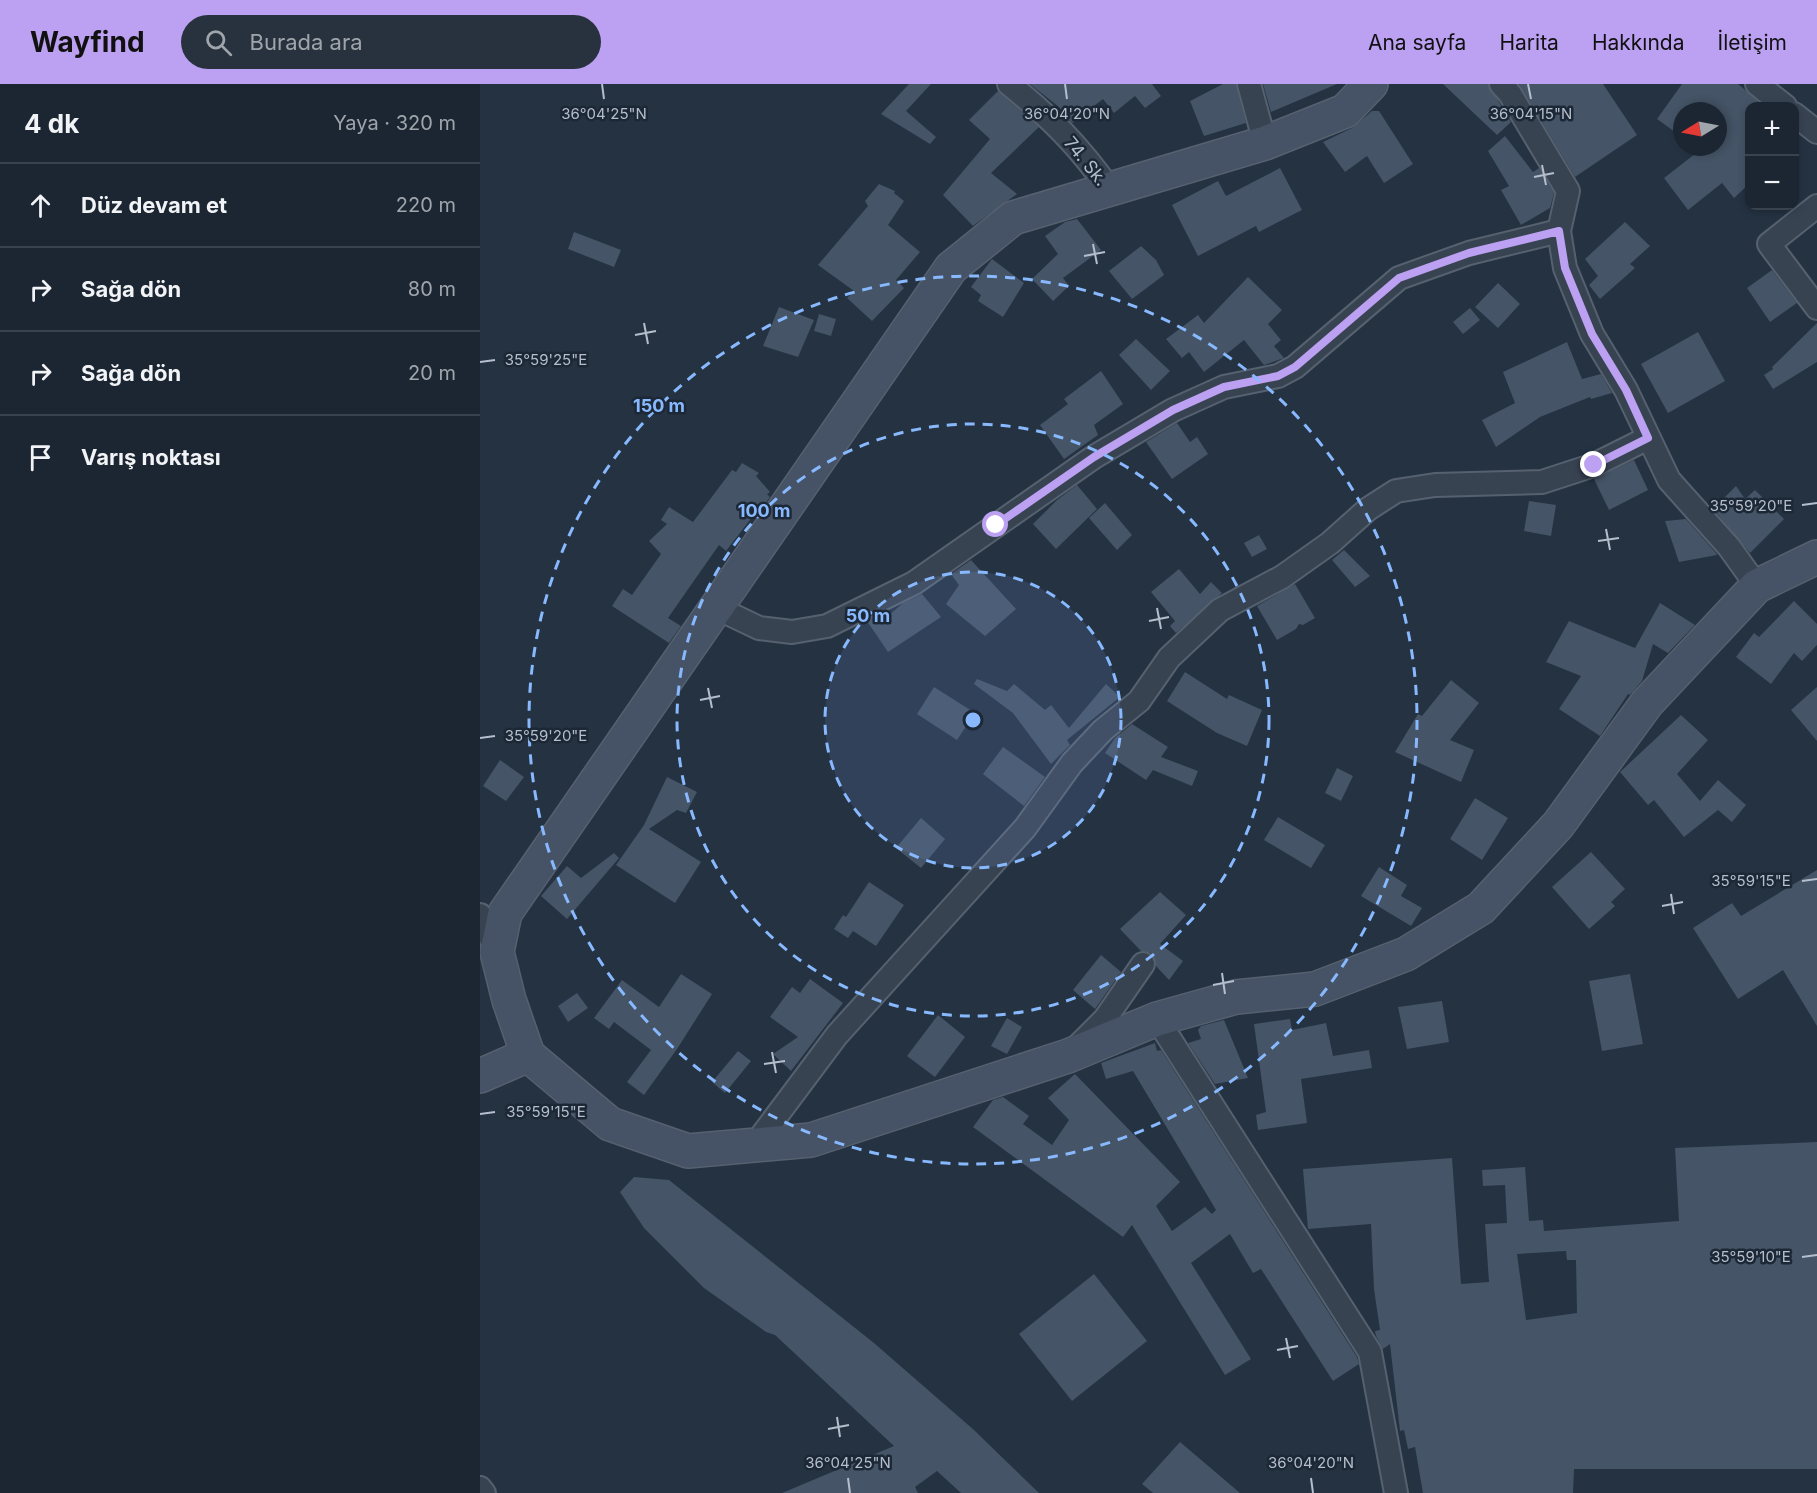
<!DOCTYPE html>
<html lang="tr">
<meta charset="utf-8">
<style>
body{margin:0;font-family:Inter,sans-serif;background:#28323e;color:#f1f3f6}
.controls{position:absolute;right:18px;top:18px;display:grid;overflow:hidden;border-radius:12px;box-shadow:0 3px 9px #0003}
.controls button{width:54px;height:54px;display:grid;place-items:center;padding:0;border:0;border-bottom:2px solid #39434d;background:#1b2632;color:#f1f3f6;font:30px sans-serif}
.compass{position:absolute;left:1193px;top:18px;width:54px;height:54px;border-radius:50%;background:#1b2632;box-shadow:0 3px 9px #0003;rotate:260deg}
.stop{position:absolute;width:18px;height:18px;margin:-14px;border:4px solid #bca0f2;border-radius:50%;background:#fff}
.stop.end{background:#bca0f2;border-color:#fff;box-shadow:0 2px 6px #0008}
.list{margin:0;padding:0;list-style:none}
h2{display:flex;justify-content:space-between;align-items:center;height:78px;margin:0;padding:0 24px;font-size:26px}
h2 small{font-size:20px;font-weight:400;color:#a0a5ac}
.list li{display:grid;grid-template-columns:39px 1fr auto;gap:18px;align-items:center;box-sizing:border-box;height:84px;padding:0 24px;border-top:2px solid #39434d}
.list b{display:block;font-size:22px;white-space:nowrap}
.list em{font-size:20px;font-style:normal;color:#a0a5ac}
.icon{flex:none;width:33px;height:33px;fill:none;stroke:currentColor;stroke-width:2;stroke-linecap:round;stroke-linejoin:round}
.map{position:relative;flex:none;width:1337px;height:1409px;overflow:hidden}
header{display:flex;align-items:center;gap:36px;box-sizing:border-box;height:84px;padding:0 30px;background:#bca0f2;color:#111}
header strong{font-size:28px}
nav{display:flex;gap:33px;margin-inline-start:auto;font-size:21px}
.search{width:420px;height:54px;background:#28323e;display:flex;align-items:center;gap:15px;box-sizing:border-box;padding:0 21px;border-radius:33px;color:#a0a5ac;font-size:22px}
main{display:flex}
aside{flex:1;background:#1b2632}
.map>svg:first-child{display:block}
.building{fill:#455466;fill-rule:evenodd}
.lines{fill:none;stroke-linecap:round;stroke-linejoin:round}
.street-casing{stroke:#56616f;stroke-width:26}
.secondary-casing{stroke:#56616f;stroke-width:36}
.street{stroke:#384352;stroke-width:22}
.secondary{stroke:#465265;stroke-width:33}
.route{stroke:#bca0f2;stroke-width:8}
.ticks{fill:none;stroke:#b5becc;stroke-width:2}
.ring{fill:none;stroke:#88b9fe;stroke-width:3;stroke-dasharray:10 8}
.labels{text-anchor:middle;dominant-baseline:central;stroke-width:5;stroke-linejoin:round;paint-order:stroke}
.street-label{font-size:18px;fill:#b5becc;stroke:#1d2837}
.ticks-label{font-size:15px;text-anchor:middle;fill:#b5becc;stroke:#1d2837;stroke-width:5;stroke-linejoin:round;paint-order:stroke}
.centre{fill:#88b9fe;stroke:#1d2837;stroke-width:3}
.ring-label{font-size:18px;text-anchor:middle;font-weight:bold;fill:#88b9fe;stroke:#1d2837;stroke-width:5;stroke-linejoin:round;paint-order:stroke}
</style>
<header>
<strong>Wayfind</strong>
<div class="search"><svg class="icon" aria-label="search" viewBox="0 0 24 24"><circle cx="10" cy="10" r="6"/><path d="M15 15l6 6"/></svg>Burada ara</div>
<nav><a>Ana sayfa</a><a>Harita</a><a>Hakkında</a><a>İletişim</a></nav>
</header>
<main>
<aside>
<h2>4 dk<small>Yaya · 320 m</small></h2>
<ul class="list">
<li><svg class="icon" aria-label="ahead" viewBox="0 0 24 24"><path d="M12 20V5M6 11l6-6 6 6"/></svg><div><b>Düz devam et</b></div><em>220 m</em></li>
<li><svg class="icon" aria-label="right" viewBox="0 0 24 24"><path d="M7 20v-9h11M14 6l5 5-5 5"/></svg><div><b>Sağa dön</b></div><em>80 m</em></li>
<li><svg class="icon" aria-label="right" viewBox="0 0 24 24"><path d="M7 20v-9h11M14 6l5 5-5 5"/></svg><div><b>Sağa dön</b></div><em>20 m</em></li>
<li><svg class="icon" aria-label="arrive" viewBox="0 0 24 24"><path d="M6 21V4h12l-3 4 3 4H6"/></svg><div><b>Varış noktası</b></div></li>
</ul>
</aside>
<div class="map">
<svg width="1337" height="1409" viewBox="0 0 1337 1409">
<rect width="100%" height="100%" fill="#243242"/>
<!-- building -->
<g class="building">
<polygon points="429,0 451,0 426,27 456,53 450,60 401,30"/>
<polygon points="550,0 672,0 681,12 665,24 655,12 634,29 623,15 592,39 579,23"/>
<polygon points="743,0 756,0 766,39 724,52 710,17"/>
<polygon points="783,0 857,0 791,28"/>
<polygon points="963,0 1008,0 1031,38 1017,51"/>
<polygon points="1039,0 1123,0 1157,51 1095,93"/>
<polygon points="1202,0 1258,0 1284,22 1269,22 1269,100 1254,114 1242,99 1208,126 1184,94 1224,63 1238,63 1238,27 1202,27 1202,53 1177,35"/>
<polygon points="518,7 559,43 511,89 537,110 493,142 463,111 510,55 489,36"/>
<polygon points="892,27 899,27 933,80 904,99 887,72 865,88 843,58 872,44"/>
<polygon points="1025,52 1053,88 1059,84 1074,109 1070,124 1041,141 1021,106 1029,102 1008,67"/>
<polygon points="800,84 822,126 779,148 776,142 718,172 692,121 738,97 746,112"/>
<polygon points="399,100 415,107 414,109 424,117 408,141 440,168 416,196 424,204 392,237 367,214 374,207 338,181 388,122 385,117"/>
<polygon points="597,135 621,166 583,194 589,202 573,217 552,195 578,170 565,152 585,138"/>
<polygon points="1145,138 1170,162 1150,180 1155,184 1120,215 1109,201 1118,192 1105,175"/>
<polygon points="94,148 141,166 134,183 88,165"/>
<polygon points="661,162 676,176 684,191 652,215 629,187"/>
<polygon points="512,175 544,199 523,233 498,217 501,211 491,203"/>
<polygon points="1292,186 1317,219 1290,238 1267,204"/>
<polygon points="768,193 802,226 788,240 801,256 794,262 804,274 784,281 764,256 724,288 709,268 702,274 686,255 718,231 724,239"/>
<polygon points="1018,199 1040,220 1018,244 995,223"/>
<polygon points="299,223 334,236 318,273 283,262"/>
<polygon points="990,224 1000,236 983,250 973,238"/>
<polygon points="339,230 356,235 351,252 334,247"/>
<polygon points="1337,239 1337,278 1293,305 1284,291 1293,285 1292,283"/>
<polygon points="1218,248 1245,297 1188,329 1161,280"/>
<polygon points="656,255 690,287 671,306 639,271"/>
<polygon points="1087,258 1102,295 1121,290 1132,309 1111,315 1110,313 1060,333 1016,363 1002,336 1035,319 1023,288"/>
<polygon points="621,287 643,320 614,341 618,351 584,375 560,341 588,320 584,315"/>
<polygon points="697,339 710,358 717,353 728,370 692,395 666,358"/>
<polygon points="1154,376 1168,406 1129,426 1114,395"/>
<polygon points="262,379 279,389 276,392 290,408 287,410 290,413 275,434 273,432 246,467 239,461 188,534 201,542 189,559 132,522 143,505 152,511 181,470 169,457 187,440 181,436 189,423 213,438 252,386 256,388"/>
<polygon points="597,401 617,425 576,465 553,440 577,416"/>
<polygon points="1256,402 1265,415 1275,406 1304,435 1270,469 1233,425"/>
<polygon points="1049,417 1076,421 1071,452 1044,447"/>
<polygon points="625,419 652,451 637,466 609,434"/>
<polygon points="1206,435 1236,469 1237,471 1199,478 1185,437"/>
<polygon points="779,451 787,465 772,473 764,459"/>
<polygon points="864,466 890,492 875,503 852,476"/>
<polygon points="491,476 536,525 505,552 466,520 479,501 471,490"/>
<polygon points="699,485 720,510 731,498 742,509 696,549 690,542 695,537 671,508"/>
<polygon points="815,500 835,534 823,541 819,540 816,545 797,556 777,522"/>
<polygon points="442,510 461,533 408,568 387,537 405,528 408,532 423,519"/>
<polygon points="1314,517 1337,540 1337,561 1322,577 1314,569 1291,600 1256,573 1274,549 1279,553"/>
<polygon points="1180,519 1215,541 1188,569 1173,560 1162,597 1150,611 1148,610 1120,652 1079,625 1101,592 1066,578 1089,537 1155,564"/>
<polygon points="705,588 747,615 749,611 782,626 767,662 737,649 687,617"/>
<polygon points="497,595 527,607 534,600 565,626 571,621 589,644 626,600 640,613 587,656 590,661 571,680 533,629 494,600"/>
<polygon points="971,596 999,619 970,656 994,666 981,698 915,668 938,630 942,632"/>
<polygon points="454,603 495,629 477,656 437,630"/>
<polygon points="1337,603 1337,657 1311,626"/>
<polygon points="1201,631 1228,656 1197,690 1220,717 1238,696 1266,721 1252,738 1238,726 1204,753 1174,716 1168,721 1140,688"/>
<polygon points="652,640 688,663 681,673 718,687 712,702 673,686 666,696 625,669 635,654"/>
<polygon points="523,663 565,693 544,722 503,690"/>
<polygon points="20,676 44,693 26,717 3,702"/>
<polygon points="857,684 873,692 861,717 845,709"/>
<polygon points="187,693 217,708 206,729 197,726 169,745 221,778 195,819 136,781 164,741"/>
<polygon points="995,714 1028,734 1002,776 970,755"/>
<polygon points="798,733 845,761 831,784 784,756"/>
<polygon points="441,734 465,755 441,784 416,764"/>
<polygon points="1111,768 1145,805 1131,818 1135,822 1109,845 1072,803"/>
<polygon points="134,769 139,774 87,835 61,812 87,782 101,794"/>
<polygon points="899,783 927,801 921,812 942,824 931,842 881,812"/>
<polygon points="1337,786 1337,942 1303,886 1258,915 1213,844 1252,819 1261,832"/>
<polygon points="389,798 424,821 396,862 373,847 368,854 354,845 363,831 366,833"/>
<polygon points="680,808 706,831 680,860 703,877 689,896 676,882 671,869 661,867 640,845"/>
<polygon points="621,871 641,888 615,925 593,906"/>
<polygon points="201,890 232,910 197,965 164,1011 147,998 171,966 134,938 129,945 114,934 142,896 179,923"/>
<polygon points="1150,890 1163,960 1122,967 1109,897"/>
<polygon points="330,895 363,919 311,987 293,970 318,953 290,933 312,903 320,909"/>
<polygon points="97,909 108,924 88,938 78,922"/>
<polygon points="962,917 969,958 927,965 918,923"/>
<polygon points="458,931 485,953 455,993 427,972"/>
<polygon points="527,934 542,943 527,970 511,962"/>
<polygon points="810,935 812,946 846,939 853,972 889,966 892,984 821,995 827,1039 778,1046 776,1031 786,1028 774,940"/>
<polygon points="744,936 768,994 735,1000 708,959 721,955 718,946 721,942"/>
<polygon points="675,959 677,967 681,966 877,1273 879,1280 853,1297 781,1185 773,1189 750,1150 711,1179 771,1275 745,1291 652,1141 643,1153 493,1043 513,1016 523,1013 549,1032 543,1040 572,1061 589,1036 568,1014 595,990 700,1098 676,1122 692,1147 725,1123 732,1130 736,1126 653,987 626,995 621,979"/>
<polygon points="258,967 271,977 245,1009 232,998"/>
<path d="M1337,1058V1385H1094L1093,1409H943L935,1363L928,1365L924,1346L920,1347L910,1260L903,1265L896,1252L895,1247L900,1246L894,1205L891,1140L828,1145L823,1085L972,1074L981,1200L1009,1198L1005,1140L1027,1139L1025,1101L1003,1102L1002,1086L1045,1083L1049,1137L1063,1136L1064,1147L1199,1137L1195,1064ZM1086,1167L1087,1176H1096L1097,1229L1046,1236L1037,1170Z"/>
<polygon points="154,1093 189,1096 394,1259 494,1346 559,1409 481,1409 457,1387 435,1403 438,1409 302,1409 414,1362 295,1251 286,1248 224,1204 164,1144 140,1108"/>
<polygon points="614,1190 667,1257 592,1317 539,1250"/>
<polygon points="700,1358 760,1409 673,1409 662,1400"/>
</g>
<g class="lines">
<!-- street casing -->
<g class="street-casing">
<g id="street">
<path d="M529,0C571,34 599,62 630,106"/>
<polyline points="769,0 785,59"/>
<polyline points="1021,0 1030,10 1088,107 1079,147 1085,184 1112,250 1146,306 1189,396 1249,463 1277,502"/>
<polyline points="1277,0 1305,22"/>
<polyline points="1314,30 1337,48"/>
<polyline points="1337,122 1289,160 1337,224"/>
<polyline points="235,523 279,544 312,548 347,542 434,499 614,373 693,326 744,303 798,292 815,283 919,194 989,169 1079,147"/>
<polyline points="0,831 17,868"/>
<polyline points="677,935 890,1268 916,1409"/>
<polyline points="597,963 625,935 663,880"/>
<polyline points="281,1060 283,1050 357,951 545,744 592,679 623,646 659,617 689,574 740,526 802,493 850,459 888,425 916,407 955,401 1062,398 1114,381 1168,354"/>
<polyline points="0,1404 4,1409"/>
</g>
</g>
<!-- secondary casing -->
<g class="secondary-casing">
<g id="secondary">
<polyline points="891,0 865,27 785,59 533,134 471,184 25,829 17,868 29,916 48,971 130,1040 208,1067 331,1056 588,972 677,935 756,913 835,905 926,870 1001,824 1078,741 1167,619 1277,502 1337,473"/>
<polyline points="0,992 48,971"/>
</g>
</g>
<!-- street -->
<use href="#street" class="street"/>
<!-- secondary -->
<use href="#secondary" class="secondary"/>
</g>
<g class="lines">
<!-- route -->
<polyline class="route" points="516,441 614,373 693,326 744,303 798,292 815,283 919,194 989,169 1079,147 1085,184 1112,250 1146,306 1168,354 1114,381"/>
</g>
<!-- ticks -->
<path class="ticks" d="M122,0L124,15M585,0L587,15M1048,0L1051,15M1062,81L1066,101M1054,93L1074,89M613,160L617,180M604,172L625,168M164,239L168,260M155,251L176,247M0,278L15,276M1322,421L1337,419M1126,445L1130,466M1118,457L1139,454M677,524L681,545M669,537L689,533M228,604L232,624M220,616L240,612M0,654L15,652M1322,797L1337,795M1191,810L1194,830M1182,822L1203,818M742,889L745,910M733,901L754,897M292,968L296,989M284,980L305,977M0,1030L15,1028M1322,1173L1337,1171M806,1254L810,1274M797,1266L818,1262M357,1333L360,1353M348,1345L369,1341M368,1394L370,1409M831,1394L833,1409"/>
<!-- distance rings -->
<circle cx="493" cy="636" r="148" fill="#88b9fe" fill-opacity=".12"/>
<g class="ring">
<circle cx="493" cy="636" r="148"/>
<circle cx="493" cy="636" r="296"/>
<circle cx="493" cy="636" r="444"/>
</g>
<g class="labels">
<!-- street labels -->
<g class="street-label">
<text transform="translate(606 77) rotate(51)">74. Sk.</text>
</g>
</g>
<g class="ticks-label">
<text x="124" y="35">36°04'25"N</text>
<text x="587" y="35">36°04'20"N</text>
<text x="1051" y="35">36°04'15"N</text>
<text x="66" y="281">35°59'25"E</text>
<text x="1271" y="427">35°59'20"E</text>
<text x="66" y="657">35°59'20"E</text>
<text x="1271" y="802">35°59'15"E</text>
<text x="66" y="1033">35°59'15"E</text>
<text x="1271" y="1178">35°59'10"E</text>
<text x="368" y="1384">36°04'25"N</text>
<text x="831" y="1384">36°04'20"N</text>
</g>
<circle cx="493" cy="636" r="9" class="centre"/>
<g class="ring-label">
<text x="179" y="328">150 m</text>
<text x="284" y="433">100 m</text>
<text x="388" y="538">50 m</text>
</g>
</svg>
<div class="controls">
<button>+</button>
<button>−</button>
</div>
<svg class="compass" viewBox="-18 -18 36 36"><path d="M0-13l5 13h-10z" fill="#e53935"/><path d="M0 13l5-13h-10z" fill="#a0a5ac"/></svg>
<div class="stop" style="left:516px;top:441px"></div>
<div class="stop end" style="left:1114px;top:381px"></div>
</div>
</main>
